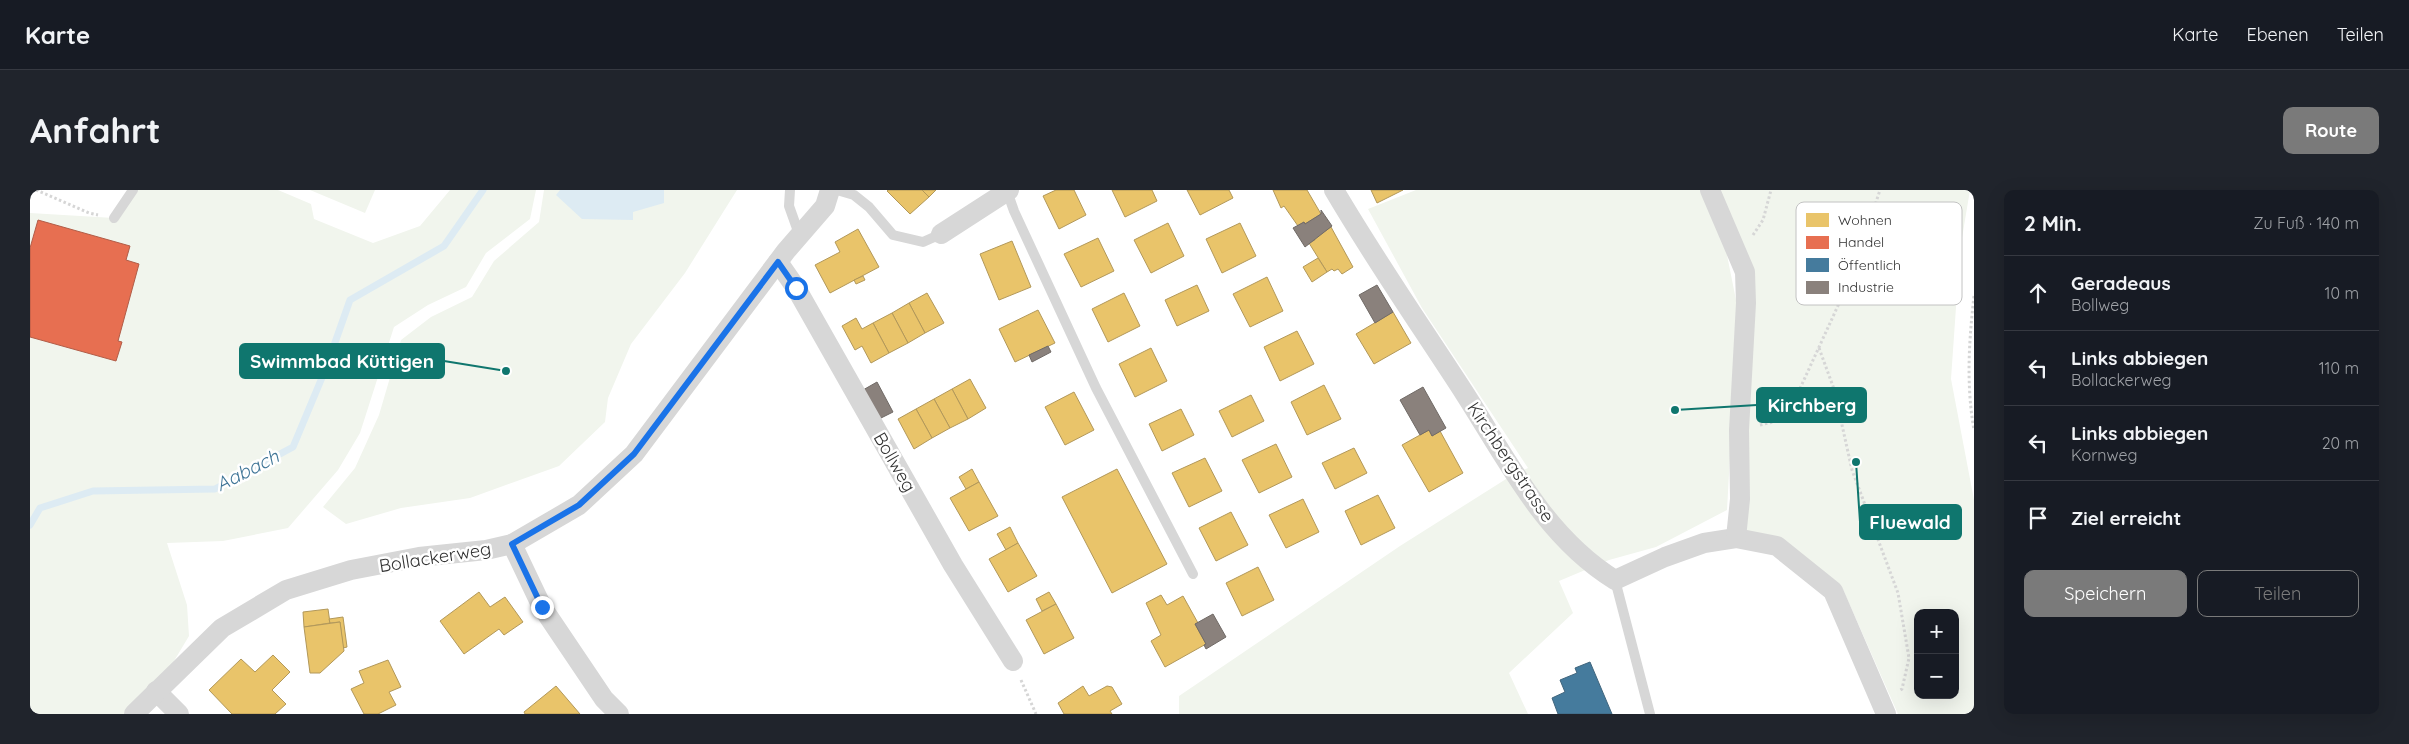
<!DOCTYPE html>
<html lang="de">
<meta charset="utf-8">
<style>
body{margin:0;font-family:Quicksand,sans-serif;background:#20242c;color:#f1f3f6}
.controls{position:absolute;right:15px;bottom:15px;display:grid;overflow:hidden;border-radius:10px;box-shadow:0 5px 20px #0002}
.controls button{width:45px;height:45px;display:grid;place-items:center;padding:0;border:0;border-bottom:1px solid #363941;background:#171b24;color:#f1f3f6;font:25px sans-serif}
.stop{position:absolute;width:15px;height:15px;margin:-11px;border:4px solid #1a73e8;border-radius:50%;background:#fff}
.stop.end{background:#1a73e8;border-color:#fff;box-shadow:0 1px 5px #0008}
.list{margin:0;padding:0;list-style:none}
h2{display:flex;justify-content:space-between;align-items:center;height:65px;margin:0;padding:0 20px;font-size:21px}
h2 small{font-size:16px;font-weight:400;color:#9ea1a6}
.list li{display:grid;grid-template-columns:32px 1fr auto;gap:15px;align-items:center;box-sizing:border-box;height:75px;padding:0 20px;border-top:1px solid #363941}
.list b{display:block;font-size:19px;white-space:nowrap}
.list p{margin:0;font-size:16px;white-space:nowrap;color:#9ea1a6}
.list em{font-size:16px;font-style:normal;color:#9ea1a6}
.actions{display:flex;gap:10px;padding:15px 20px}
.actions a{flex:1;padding:11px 0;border:1px solid #7a7a7a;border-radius:10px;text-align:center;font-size:18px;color:#7a7a7a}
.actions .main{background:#7a7a7a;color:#fff}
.icon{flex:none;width:28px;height:28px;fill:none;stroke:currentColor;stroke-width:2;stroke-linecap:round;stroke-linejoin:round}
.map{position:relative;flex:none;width:1944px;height:524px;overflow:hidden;border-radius:10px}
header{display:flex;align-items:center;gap:30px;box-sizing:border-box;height:70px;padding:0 25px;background:#171b24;border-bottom:1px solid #363941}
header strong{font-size:24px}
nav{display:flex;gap:28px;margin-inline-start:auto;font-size:18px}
.intro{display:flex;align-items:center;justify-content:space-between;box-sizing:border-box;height:120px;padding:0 30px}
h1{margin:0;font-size:35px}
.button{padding:12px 22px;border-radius:10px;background:#7a7a7a;color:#fff;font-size:18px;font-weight:700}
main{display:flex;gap:30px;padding:0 30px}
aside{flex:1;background:#171b24;border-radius:10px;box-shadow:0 5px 20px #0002}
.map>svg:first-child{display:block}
.green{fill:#f1f5ed;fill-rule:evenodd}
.water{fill:#ddebf3}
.homes{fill:#e9c46a;stroke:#b2985a}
.shops{fill:#e76f51;stroke:#b15d48}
.public{fill:#457b9d;stroke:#40657d}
.industry{fill:#8a817c;stroke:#706a66}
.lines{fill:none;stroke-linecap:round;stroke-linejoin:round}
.stream{stroke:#ddebf3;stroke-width:7}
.path{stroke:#d6d6d6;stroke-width:3;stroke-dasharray:2.5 2.5;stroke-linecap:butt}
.lane{stroke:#d7d7d7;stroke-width:10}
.street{stroke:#d7d7d7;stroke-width:20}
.route{stroke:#1a73e8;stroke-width:6}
.labels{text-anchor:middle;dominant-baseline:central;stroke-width:5;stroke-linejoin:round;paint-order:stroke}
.street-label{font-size:18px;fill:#333;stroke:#fff}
.water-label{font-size:19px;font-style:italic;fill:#3f7597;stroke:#fff}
.key{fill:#fff;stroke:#c2c2c2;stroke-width:1}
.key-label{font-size:14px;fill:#333}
.leader{fill:none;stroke:#0f766e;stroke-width:2}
.callout-dot{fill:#0f766e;stroke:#fff;stroke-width:2}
.callout{fill:#0f766e;stroke:#0f766e;stroke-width:2}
.callout-label{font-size:19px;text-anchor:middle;font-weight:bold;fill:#fff}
</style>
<header>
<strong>Karte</strong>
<nav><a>Karte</a><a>Ebenen</a><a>Teilen</a></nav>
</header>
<div class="intro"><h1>Anfahrt</h1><a class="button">Route</a></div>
<main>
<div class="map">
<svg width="1944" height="524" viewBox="0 0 1944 524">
<rect width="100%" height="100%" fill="#fff"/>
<!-- green -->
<g class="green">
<polygon points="103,0 248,0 281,14 284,29 343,53 390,36 420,0 506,0 500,29 456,63 436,97 398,115 364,137 330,243 308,280 258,338 193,351 137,353 157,415 159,446 126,501 104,524 0,524 0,23 84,28"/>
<polygon points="280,0 345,0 335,23"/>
<polygon points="514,0 707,0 655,83 601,154 578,208 575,232 529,276 440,308 371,318 316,334 293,317 325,278 349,225 371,150 401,127 442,107 464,71 509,32"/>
<polygon points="1386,0 1678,0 1693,45 1708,120 1697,320 1626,357 1579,370 1529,391 1543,423 1479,483 1498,524 1149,524 1149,506 1370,356 1484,284 1498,278 1392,118 1338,19"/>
<path d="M1683,0H1940L1930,60L1921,189L1944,310V524H1868L1811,395L1712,339L1722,79ZM1888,423H1925V505H1888Z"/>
</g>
<!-- water -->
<polygon class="water" points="530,0 634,0 634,13 603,22 603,30 552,29 526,5"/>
<!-- homes -->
<g class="homes">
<polygon points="858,0 892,0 899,7 880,24 857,1"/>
<polygon points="892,0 906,0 899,7"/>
<polygon points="1026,0 1044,0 1056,25 1029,39 1013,6"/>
<polygon points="1082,0 1122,0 1127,11 1095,27"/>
<polygon points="1157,0 1199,0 1203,8 1170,25"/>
<polygon points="1243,0 1277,0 1291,24 1275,34 1274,32 1268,36 1254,16 1251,18"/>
<polygon points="1341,0 1373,0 1347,13"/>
<polygon points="1138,33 1154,66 1121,83 1104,50"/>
<polygon points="1210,33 1226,66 1192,83 1176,49"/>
<polygon points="1301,37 1323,77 1312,84 1308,79 1304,81 1302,79 1297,82 1279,53 1285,50 1284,48"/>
<polygon points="828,39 849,77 800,103 785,75 810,62 805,52"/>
<polygon points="1068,48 1084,81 1051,97 1034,64"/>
<polygon points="982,51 1001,97 969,110 950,64"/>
<polygon points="1288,68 1297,82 1282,92 1273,77"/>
<polygon points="833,86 835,90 826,94 824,90"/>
<polygon points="1237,87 1253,121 1220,137 1203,104"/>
<polygon points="1167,95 1179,121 1147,136 1135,110"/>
<polygon points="897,103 914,133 895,143 879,113"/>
<polygon points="1094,103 1110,136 1078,152 1062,119"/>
<polygon points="879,113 895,143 878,153 862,123"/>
<polygon points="1008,120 1025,153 985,172 969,139"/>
<polygon points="1363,122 1381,153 1344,174 1326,144"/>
<polygon points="862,123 878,153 859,163 843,133"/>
<polygon points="826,128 832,139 843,133 859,163 841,173 832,156 825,160 812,136"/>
<polygon points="1267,141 1284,174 1250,191 1234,157"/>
<polygon points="1121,158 1137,191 1105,207 1089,174"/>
<polygon points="940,189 956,218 938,229 922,199"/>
<polygon points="1294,195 1311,229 1277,245 1261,212"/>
<polygon points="922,199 938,229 920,238 904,209"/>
<polygon points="1044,202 1064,240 1035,255 1015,217"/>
<polygon points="1221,205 1234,231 1202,247 1189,221"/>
<polygon points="904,209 920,238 902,248 886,219"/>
<polygon points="886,219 902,248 884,259 868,229"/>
<polygon points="1151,219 1164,245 1132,261 1119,234"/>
<polygon points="1399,240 1402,246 1410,241 1433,283 1399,302 1372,255"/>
<polygon points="1246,254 1262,287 1229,303 1212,270"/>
<polygon points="1324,258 1337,283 1305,299 1292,273"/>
<polygon points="1175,268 1192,301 1159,317 1142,283"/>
<polygon points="942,279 949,292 936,299 929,287"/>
<polygon points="1087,279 1137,374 1082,403 1032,307"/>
<polygon points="949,292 968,326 939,341 920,308"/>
<polygon points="1348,305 1365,338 1331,355 1315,321"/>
<polygon points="1273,309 1289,342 1256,358 1239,325"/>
<polygon points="1201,322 1218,355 1186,371 1169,338"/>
<polygon points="980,337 988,353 976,360 967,344"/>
<polygon points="988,353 1007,386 978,402 959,369"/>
<polygon points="1228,377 1244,410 1212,426 1196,393"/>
<polygon points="449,402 460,417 475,407 493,432 474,445 469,439 434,464 410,431"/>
<polygon points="1019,402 1026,414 1012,421 1006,409"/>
<polygon points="1131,405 1137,415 1153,406 1168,433 1165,434 1176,454 1135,477 1121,451 1131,445 1116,413"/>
<polygon points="1026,414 1044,448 1014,464 996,430"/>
<polygon points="298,419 300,433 274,437 273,422"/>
<polygon points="313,427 317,457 313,458 310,432 300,433 299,429"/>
<polygon points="310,432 314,461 290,483 280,483 274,437"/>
<polygon points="243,465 260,482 242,500 256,514 245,524 202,524 179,500 211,469 225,482"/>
<polygon points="358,470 371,497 359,502 366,515 348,524 334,524 321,499 334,493 329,481"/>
<polygon points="526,496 550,524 495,524 494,522"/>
<polygon points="1053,496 1059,506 1077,496 1082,497 1092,514 1080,521 1082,524 1034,524 1028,513"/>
</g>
<!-- shops -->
<polygon class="shops" points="8,30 100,56 96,70 109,74 88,151 92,152 86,171 0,147 0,58"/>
<!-- public -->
<polygon class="public" points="1560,472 1582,524 1528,524 1522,508 1535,502 1530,490 1547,483 1545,478"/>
<!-- industry -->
<g class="industry">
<polygon points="1291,20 1302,36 1275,57 1263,38 1274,32 1275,34 1291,24"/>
<polygon points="1347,95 1363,122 1345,133 1329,105"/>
<polygon points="1018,156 1021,162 1002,172 999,165"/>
<polygon points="847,192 863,222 849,229 833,200"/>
<polygon points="1393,197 1416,238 1402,246 1399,240 1390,245 1370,210"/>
<polygon points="1183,424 1196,447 1176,459 1174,455 1176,454 1165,434"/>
</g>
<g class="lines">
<!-- stream -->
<polyline class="stream" points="0,335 10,318 63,301 185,299 263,257 296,178 320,110 414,56 453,0"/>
<!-- path -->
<g class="path">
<polyline points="6,0 59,23 68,25"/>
<polyline points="1723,45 1733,30 1741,0"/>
<path d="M1944,106C1939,150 1936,195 1944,240"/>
<polyline points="1789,158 1804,199 1822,280 1868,403 1879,468 1872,499 1869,501"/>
<polyline points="1730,235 1756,229 1823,83 1850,0"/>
<polyline points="991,490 1006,524"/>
</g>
<!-- lane -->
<g class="lane">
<polyline points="760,0 759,16 769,44"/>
<polyline points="807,0 824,5 839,17 863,45 893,52 911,44"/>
<polyline points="977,1 984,21 1066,198 1163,384"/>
<polyline points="84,28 103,0"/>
<polyline points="1585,390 1620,524"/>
</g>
<!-- street -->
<g class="street">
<path d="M1304,0C1345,70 1391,136 1435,204C1478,271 1515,347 1585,390L1635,367L1674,353L1706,348L1747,356L1803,401L1856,524"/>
<polyline points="1680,0 1715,82 1716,113 1709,240 1710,309 1706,348"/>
<polyline points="911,44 979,0"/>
<polyline points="748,72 766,98 923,375 983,471"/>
<polyline points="482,354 512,417 574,509 589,524"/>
<polyline points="126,501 149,524"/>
<polyline points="104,524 192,438 256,400 321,380 389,367 456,360 482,354 549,315 604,264 756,61 795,16 800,0"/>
</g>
</g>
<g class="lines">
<!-- route -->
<polyline class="route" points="512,417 482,354 549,315 604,264 748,72 766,98"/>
</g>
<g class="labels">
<!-- street labels -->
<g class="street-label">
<text transform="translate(865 272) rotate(60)">Bollweg</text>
<text transform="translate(1481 272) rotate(56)">Kirchbergstrasse</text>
<text transform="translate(405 367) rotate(-9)">Bollackerweg</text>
</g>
<!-- water labels -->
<g class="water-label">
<text transform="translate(217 280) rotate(-27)">Aabach</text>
</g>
</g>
<!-- legend -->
<rect x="1766" y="12" width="166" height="103" rx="8" class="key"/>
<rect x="1776" y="23" width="23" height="14" fill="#e9c46a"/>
<rect x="1776" y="46" width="23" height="13" fill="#e76f51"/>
<rect x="1776" y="68" width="23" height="14" fill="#457b9d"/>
<rect x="1776" y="91" width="23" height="13" fill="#8a817c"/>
<g class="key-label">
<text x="1808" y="35">Wohnen</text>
<text x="1808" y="57">Handel</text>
<text x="1808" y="80">Öffentlich</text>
<text x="1808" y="102">Industrie</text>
</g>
<!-- callouts -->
<path class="leader" d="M476 181L414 171M1645 220L1727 215M1826 272L1830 332"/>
<g class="callout-dot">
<circle cx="476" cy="181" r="5"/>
<circle cx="1645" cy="220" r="5"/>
<circle cx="1826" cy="272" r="5"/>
</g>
<g class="callout">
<rect x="210" y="154" width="204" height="34" rx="5"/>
<rect x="1727" y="198" width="109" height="34" rx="5"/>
<rect x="1830" y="315" width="101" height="34" rx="5"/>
</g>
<g class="callout-label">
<text x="312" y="178">Swimmbad Küttigen</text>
<text x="1782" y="222">Kirchberg</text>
<text x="1880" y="339">Fluewald</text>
</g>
</svg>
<div class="controls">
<button>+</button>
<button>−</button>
</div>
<div class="stop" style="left:766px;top:98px"></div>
<div class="stop end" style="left:512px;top:417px"></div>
</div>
<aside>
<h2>2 Min.<small>Zu Fuß · 140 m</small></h2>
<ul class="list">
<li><svg class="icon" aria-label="ahead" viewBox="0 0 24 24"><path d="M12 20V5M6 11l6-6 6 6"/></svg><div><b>Geradeaus</b><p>Bollweg</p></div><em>10 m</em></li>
<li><svg class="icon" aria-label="left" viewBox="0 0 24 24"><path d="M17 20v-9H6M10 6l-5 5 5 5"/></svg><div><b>Links abbiegen</b><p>Bollackerweg</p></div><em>110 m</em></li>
<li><svg class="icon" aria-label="left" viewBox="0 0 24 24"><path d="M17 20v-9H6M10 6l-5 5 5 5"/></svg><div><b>Links abbiegen</b><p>Kornweg</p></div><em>20 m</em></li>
<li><svg class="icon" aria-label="arrive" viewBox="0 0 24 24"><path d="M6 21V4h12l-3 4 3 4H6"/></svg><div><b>Ziel erreicht</b></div></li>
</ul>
<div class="actions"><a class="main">Speichern</a><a>Teilen</a></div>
</aside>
</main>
